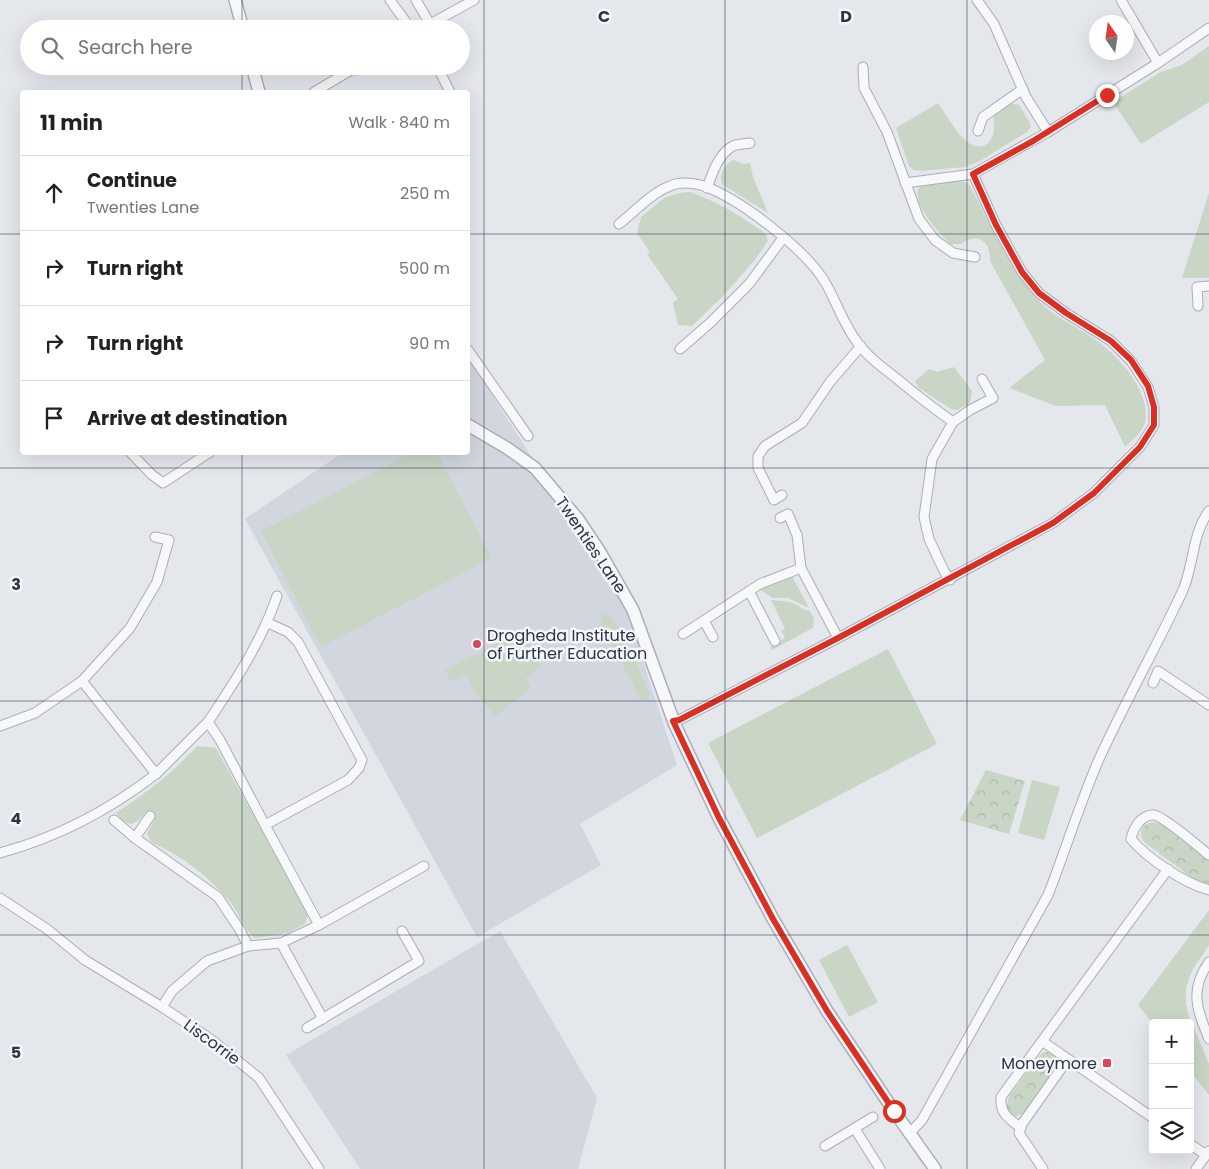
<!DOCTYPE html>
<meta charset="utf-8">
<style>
body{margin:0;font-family:Poppins,sans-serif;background:#f6f6f6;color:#222}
.controls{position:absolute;right:15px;bottom:15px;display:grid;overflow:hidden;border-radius:5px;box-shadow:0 5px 20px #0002}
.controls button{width:45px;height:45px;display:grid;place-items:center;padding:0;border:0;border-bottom:1px solid #e0e0e0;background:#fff;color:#222;font:25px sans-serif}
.compass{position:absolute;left:1089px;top:15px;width:45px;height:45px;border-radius:50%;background:#fff;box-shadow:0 5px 20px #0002;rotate:347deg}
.stop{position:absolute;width:15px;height:15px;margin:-11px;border:4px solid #d93025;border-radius:50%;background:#fff}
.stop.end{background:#d93025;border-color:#fff;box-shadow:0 1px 5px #0008}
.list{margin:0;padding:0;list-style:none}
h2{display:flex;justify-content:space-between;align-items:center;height:65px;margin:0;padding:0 20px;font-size:21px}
h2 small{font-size:16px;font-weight:400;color:#767676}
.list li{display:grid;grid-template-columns:32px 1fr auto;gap:15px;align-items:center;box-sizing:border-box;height:75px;padding:0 20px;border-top:1px solid #e0e0e0}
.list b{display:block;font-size:19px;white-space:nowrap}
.list p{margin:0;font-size:16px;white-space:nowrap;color:#767676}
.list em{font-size:16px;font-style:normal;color:#767676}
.icon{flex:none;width:28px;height:28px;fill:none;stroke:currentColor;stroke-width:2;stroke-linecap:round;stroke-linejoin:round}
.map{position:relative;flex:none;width:1209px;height:1169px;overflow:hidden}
.search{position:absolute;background:#fff;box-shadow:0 5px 20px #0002;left:20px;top:20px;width:450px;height:55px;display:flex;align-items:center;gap:12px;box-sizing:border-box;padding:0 18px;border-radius:28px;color:#767676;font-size:19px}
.panel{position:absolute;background:#fff;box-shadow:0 5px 20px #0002;left:20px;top:90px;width:450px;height:365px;border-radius:5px}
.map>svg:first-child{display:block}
.built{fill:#d2d6de}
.grass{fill:#c9d6c5}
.forest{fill:url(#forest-crowns)}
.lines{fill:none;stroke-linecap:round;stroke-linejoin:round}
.minor-casing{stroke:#a9aeb7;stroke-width:11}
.tertiary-casing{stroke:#a9aeb7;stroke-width:14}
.minor{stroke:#f7f8fa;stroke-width:9}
.tertiary{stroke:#f7f8fa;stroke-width:11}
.route{stroke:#d93025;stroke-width:6}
.grid{fill:none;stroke:#2b3445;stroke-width:1;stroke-opacity:0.55}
.poi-dot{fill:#d1495b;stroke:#f4f6f9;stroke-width:2}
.labels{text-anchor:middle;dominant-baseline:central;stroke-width:5;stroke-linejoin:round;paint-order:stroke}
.street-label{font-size:16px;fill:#2b3445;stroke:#f4f6f9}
.poi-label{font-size:16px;fill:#2b3445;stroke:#f4f6f9;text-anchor:start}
.grid-label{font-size:16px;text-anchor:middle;font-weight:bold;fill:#2b3445;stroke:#f4f6f9;stroke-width:5;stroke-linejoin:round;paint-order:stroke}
</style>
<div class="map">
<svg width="1209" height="1169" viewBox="0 0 1209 1169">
<defs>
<pattern id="forest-crowns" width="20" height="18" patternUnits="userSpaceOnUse" patternTransform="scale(1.25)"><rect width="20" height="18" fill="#c9d6c5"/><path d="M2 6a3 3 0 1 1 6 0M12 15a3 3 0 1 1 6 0" fill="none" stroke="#adb8ab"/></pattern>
</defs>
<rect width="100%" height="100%" fill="#e4e7ec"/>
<!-- built -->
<g class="built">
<polygon points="472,363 633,616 646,671 677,765 580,824 601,865 477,937 245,519 342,453 468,452 468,366"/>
<polygon points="500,931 597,1098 578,1169 360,1169 286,1055"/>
</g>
<!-- grass -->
<g class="grass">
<polygon points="1209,46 1209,102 1141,144 1113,102 1161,72 1182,65"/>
<path d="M938,103C947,115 965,152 983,146C988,144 991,140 993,135C995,130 993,122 994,116L1010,103L1019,105L1030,123L1031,127L1027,132L980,161L965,167L920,171L913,170L909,166L896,128Z"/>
<path d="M733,160L744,164L750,163L753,177L768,213L723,185C717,177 725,164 733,160Z"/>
<path d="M959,181L966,183L970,186C990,223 1010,271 1038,300C1054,317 1076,326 1094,339C1118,355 1152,392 1145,423C1142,433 1132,440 1125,447L1105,405L1056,406L1009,388L1045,360L990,261C991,241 978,232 961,244H950C941,235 908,200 920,187C926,182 951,182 959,181Z"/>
<path d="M690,192C719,202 742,217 766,234L768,241L754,261L725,294L692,326L678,325L673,303L678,299L647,254L650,252L637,233L641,217L664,198L679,193Z"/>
<polygon points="1209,193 1209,278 1182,278"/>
<polygon points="954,367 972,391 970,403 957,410 951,409 919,388 915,381 929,369 937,372"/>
<polygon points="412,453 437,453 492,558 321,647 261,531"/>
<polygon points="790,576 792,576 809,608 788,598 773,598 760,590"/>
<polygon points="771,600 791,602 805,610 810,611 814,619 813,628 772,650 770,647 785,638 781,631 785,629"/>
<path d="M606,614C619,619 644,681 650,696L646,701L641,700L600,621L602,615Z"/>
<polygon points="523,630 542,666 525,679 531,688 496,716 478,697 466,674 451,682 445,670"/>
<polygon points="888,649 937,744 757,838 708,743"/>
<path d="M197,746L216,748L308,914L305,924L288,933L255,938C243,929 240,915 231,903C210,877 182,856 151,842L147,833L155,819L146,812L138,821L131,824L122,820L116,813C146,793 173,773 197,746Z"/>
<polygon points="1032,780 1060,787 1044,840 1018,833"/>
<polygon points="1209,910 1209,945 1193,969 1189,978 1186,989 1186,1004 1188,1014 1209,1064 1209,1095 1190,1071 1190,1023 1153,1024 1138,1005"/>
<polygon points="847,945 878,1002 849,1017 819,960"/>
</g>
<!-- forest -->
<g class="forest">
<polygon points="986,770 1025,781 1009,834 960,820"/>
<path d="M1154,822L1161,824L1209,861V884L1199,883L1144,842C1138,831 1141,824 1154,822Z"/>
<path d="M1044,1052C1054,1051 1058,1058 1056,1067L1024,1113L1017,1116H1012L1006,1109L1009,1096L1040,1055Z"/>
</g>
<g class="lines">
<!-- minor casing -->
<g class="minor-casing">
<g id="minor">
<polyline points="390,0 411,29"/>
<polyline points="416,0 430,24"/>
<polyline points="977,0 994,24 1026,97 1048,132"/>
<polyline points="1121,0 1158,63"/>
<polyline points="421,29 474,0"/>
<polyline points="437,66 450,92"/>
<polyline points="863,67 864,88 887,132 919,219 935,240 953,253 975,257"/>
<polyline points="314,92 358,66"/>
<polyline points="978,131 983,117 1023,89"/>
<polyline points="905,183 973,174 1048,132 1158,63 1209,28"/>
<path d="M707,188C712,174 719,153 733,146C738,144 745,144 750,143"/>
<path d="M619,224C634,212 653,192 670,186C681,181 693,183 704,186C740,199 805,249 825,282C836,301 843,323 857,342C867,356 882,367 896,378C914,393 933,408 953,422"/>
<polyline points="1198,306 1197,287 1209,286"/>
<polyline points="680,349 710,323 749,284 783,238"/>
<polyline points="468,350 528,436"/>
<polyline points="130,452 151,474 163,483 210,452"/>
<polyline points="782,495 774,500 758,468 758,456 765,446 802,423 830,382 861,346"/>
<polyline points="780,518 788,514 797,535 801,568 838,638"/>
<polyline points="155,537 169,540 157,582 130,628 82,681 156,774 208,722"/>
<polyline points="950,580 944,571 929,539 924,517 932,459 953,422 970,410 993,398 982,379"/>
<polyline points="749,591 775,641"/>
<polyline points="704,621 713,637"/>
<polyline points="268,623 288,632 298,642 362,760 359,768 348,780 265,825 319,925"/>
<polyline points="683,634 760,584 801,568"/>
<polyline points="1153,683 1158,671 1209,705"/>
<polyline points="673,721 679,720 838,638 1053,523 1094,493 1140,447 1154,425 1154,407 1148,387 1131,361 1111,341 1066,313 1039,293 1022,272 996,225 973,174"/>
<polyline points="0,726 35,713 82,681"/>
<polyline points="114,820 135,838 218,897 240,930 248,946"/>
<path d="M265,825L220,740L208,722C235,681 261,643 277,596"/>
<polyline points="135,838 150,816"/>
<path d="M0,853C59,837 108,811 156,774"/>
<path d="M1209,855C1199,847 1165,817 1154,815C1141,814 1133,829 1131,839C1148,859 1184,883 1209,890"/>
<polyline points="0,898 47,929 85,960 162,1007"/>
<polyline points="281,943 323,1019"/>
<path d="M1209,962C1189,990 1197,1010 1209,1039"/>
<polyline points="307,1028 419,961 402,931"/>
<polyline points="1042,1041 1153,1118"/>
<path d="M1021,1128C1008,1118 1000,1114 1001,1097L1168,869"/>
<polyline points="855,1129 880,1169"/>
<path d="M909,1134L922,1120L1048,895C1066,849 1080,802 1100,757C1126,700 1157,646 1183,590C1194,564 1192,534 1209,511"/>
<polyline points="1190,1144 1206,1155"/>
<polyline points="825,1146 873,1117"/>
<polyline points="319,1169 259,1078 212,1040 162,1007 172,991 207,961 248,946 281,943 319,925 424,866"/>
<polyline points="1043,1169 1019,1133 1022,1124 1068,1059"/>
<polyline points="1196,1169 1209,1151"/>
</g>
</g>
<!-- tertiary casing -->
<g class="tertiary-casing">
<g id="tertiary">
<polyline points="235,0 243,29"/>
<polyline points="252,66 259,92"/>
<polyline points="468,425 507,448 535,468 578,519 600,552 633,610 675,725 719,818 773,919 827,1011 894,1111 935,1169"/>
</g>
</g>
<!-- minor -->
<use href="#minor" class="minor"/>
<!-- tertiary -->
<use href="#tertiary" class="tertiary"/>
</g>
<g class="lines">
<!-- route -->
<polyline class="route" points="894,1111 827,1011 773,919 719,818 673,721 679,720 838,638 1053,523 1094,493 1140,447 1154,425 1154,407 1148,386 1131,360 1111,341 1066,313 1039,293 1022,272 996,225 973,174 1033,141 1107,95"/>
</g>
<!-- grid -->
<path class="grid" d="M242,0V29M484,0V1169M725,0V1169M967,0V1169M242,66V92M0,234H22M468,234H1209M242,452V1169M0,468H1209M0,701H1209M0,935H1209"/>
<!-- markers -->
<g class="poi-dot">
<circle cx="477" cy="644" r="5"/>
<rect x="1102" y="1058" width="10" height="10" rx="2.5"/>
</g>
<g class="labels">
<!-- street labels -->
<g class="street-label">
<text transform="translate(591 545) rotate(56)">Twenties Lane</text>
<text transform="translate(212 1042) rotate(36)">Liscorrie</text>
</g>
<!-- poi labels -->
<g class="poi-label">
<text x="487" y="635">Drogheda Institute<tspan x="487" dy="18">of Further Education</tspan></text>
<text x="1097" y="1063" text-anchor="end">Moneymore</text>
</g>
</g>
<g class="grid-label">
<text x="604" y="22">C</text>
<text x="846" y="22">D</text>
<text x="16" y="590">3</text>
<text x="16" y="824">4</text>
<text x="16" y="1058">5</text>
</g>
</svg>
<div class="controls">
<button>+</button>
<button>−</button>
<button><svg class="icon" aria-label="layers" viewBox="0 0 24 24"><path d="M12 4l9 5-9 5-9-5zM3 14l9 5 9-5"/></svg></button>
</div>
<svg class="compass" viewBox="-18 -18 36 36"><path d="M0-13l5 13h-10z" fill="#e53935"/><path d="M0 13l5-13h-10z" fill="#767676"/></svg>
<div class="stop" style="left:894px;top:1111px"></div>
<div class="stop end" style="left:1107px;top:95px"></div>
<div class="search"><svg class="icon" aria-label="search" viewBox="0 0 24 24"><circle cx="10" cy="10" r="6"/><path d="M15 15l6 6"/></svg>Search here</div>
<section class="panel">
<h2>11 min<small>Walk · 840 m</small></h2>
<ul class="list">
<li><svg class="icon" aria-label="ahead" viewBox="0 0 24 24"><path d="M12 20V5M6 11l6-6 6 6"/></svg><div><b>Continue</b><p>Twenties Lane</p></div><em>250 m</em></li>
<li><svg class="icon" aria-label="right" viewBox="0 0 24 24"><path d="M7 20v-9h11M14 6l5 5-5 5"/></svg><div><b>Turn right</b></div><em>500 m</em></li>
<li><svg class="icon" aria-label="right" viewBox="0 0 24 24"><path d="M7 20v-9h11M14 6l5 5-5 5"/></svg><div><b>Turn right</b></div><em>90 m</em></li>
<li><svg class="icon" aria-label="arrive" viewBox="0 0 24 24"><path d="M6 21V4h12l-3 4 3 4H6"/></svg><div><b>Arrive at destination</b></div></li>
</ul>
</section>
</div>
